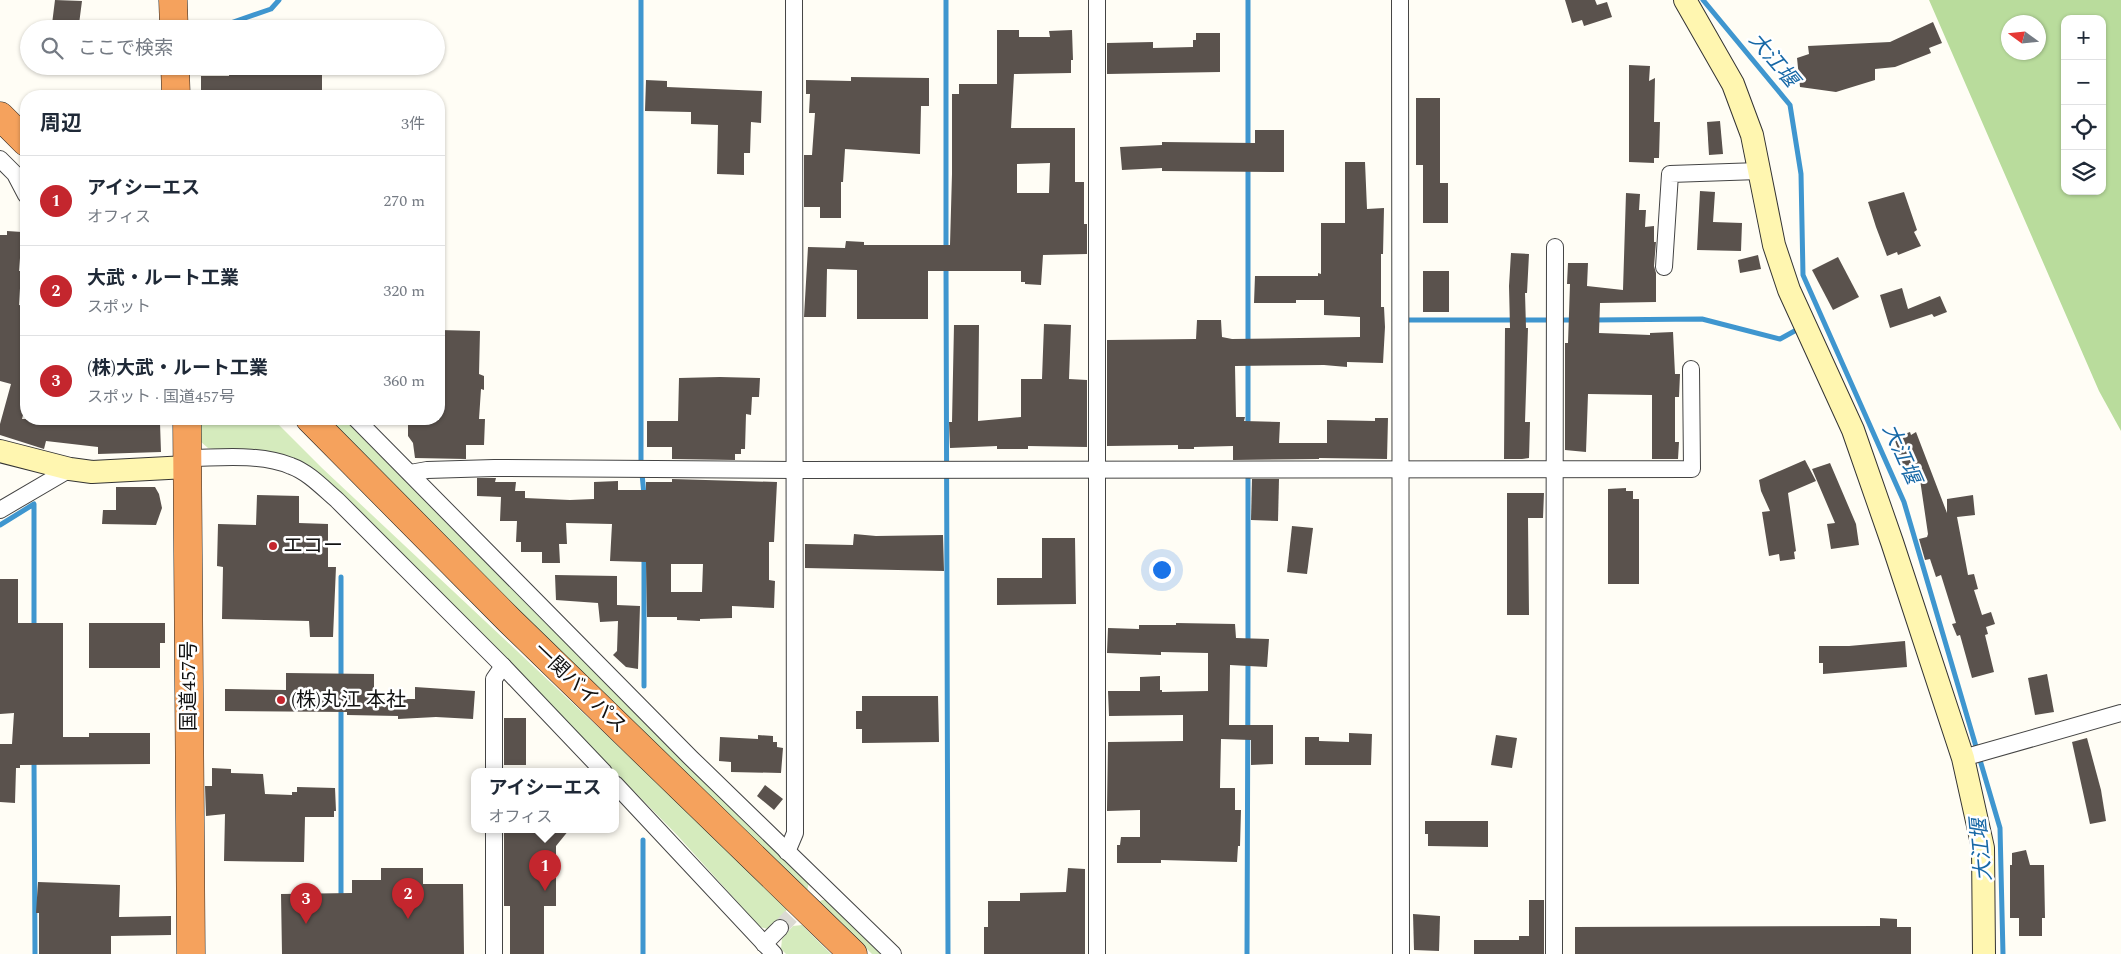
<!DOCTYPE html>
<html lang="ja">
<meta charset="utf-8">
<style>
body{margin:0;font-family:Spectral,"Noto Sans JP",serif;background:#f6f6f7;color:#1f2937}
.controls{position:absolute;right:15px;top:15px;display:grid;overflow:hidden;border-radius:10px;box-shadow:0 1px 4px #0004}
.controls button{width:45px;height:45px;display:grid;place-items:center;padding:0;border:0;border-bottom:1px solid #e0e1e3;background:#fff;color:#1f2937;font:25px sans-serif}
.compass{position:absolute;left:2001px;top:15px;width:45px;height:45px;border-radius:50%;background:#fff;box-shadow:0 1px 4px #0004;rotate:285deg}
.you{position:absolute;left:1161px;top:569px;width:18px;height:18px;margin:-12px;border:4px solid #fff;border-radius:50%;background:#1a73e8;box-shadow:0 0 0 8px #1a73e833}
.badge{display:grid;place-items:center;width:32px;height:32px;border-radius:50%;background:#c4262e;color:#fff;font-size:16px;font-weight:700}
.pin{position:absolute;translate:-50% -41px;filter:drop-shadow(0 1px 2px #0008)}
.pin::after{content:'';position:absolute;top:26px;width:18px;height:15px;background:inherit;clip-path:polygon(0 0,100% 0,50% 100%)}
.popup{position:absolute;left:471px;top:768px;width:148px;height:65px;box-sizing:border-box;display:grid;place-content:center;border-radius:10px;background:#fff;filter:drop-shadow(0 1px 4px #0005);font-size:16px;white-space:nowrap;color:#747a83}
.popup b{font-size:19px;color:#1f2937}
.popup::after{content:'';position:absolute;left:50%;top:100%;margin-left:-10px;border:10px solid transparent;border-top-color:#fff}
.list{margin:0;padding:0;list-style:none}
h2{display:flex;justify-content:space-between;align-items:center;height:65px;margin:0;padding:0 20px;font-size:21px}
h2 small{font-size:16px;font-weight:400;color:#747a83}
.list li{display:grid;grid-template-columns:32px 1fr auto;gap:15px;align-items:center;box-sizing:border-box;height:90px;padding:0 20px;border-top:1px solid #e0e1e3}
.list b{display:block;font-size:19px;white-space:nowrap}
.list p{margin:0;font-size:16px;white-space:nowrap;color:#747a83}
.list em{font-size:16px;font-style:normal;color:#747a83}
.icon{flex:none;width:28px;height:28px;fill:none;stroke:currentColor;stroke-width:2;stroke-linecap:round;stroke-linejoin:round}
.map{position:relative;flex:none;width:2121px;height:954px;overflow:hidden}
.search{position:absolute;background:#fff;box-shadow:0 1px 4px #0004;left:20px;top:20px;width:425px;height:55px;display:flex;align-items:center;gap:12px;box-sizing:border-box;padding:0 18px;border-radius:28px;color:#747a83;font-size:19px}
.panel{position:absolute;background:#fff;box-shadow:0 1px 4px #0004;left:20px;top:90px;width:425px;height:335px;border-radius:20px}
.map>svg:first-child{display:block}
.green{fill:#d5ebbd}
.forest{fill:#b9dc9c;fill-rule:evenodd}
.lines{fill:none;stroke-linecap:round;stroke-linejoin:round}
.stream{stroke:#3f96cf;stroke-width:5}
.building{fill:#5a524d;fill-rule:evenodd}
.street-tunnel{stroke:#dbdad3;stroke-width:16;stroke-dasharray:16 8;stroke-linecap:butt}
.street-casing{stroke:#444;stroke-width:18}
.secondary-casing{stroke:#333;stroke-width:24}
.highway-casing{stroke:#222;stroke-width:29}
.street{stroke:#fff;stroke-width:16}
.secondary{stroke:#fff6b0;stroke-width:22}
.highway{stroke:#f5a25d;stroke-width:28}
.poi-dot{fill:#c4262e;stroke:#fff;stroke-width:2}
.labels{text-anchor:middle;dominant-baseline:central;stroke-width:5;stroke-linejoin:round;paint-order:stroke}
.poi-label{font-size:20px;fill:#111;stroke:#fff;text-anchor:start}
.street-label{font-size:20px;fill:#111;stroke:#fff}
.water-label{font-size:21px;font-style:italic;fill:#1768a6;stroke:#fff}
</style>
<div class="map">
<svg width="2121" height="954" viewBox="0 0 2121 954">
<rect width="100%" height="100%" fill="#fffdf5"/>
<!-- green -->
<g class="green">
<polygon points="200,419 273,419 322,468 714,836 787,910 768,929 760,927 677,835 332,484 297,461 208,448 201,442"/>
<polygon points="329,419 345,419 681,760 809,882 807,891 518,612"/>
<polygon points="822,900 827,900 882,954 872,954 819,902"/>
<polygon points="802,925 831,954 786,954 781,949 782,939 793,926"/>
</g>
<!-- forest -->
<path class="forest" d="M1929,0H2121V431L2099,391ZM2065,19H2102V191H2065ZM2008,22H2038V52H2008Z"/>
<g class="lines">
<!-- stream -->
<g class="stream">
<polyline points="641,0 641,463 644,495"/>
<polyline points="946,0 946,251"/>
<polyline points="1248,0 1248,149"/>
<polyline points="1703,0 1790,105 1801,174 1803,275 1904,502 2000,828 2003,954"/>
<polyline points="219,27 271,9 279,0"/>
<polyline points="1248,167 1248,344"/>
<polyline points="946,265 948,954"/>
<polyline points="1409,320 1575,320"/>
<polyline points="1594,320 1702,319 1780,339 1800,328"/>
<polyline points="1248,360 1248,426"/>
<polyline points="0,525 34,504 34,629"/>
<polyline points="644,556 644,686"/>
<polyline points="1248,644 1248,472"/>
<polyline points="341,679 341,577"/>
<polyline points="341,707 341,899"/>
<polyline points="34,760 35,954"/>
<polyline points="643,954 643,840"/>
<polyline points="1247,954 1248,660"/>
</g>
</g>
<!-- building -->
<g class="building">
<polygon points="55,0 82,1 79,24 73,23 73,26 52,24"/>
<polygon points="1565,0 1595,0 1597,5 1607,2 1612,17 1584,26 1582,20 1572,23"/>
<polygon points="1933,22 1942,43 1929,48 1931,53 1895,67 1875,69 1875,80 1836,92 1800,87 1797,58 1809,54 1808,46 1890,42"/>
<path d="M997,30H1019V37H1050L1049,31L1072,30L1073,60H1071V73L1014,74L1011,128H1075V182H1084V224H1087V254L1043,255L1041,285L1025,284V282H1021V271H928V319H857V270L827,269L826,317H804L808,247L845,248L846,241L864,242V245H950L952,174V94H959V84H997ZM1050,163L1049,193H1017V164Z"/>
<polygon points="1196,33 1220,33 1220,72 1107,74 1107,43 1153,42 1153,48 1193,47 1193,40 1196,40"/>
<polygon points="1629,65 1650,66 1649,81 1655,78 1654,122 1660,122 1659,158 1654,158 1654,163 1629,162"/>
<polygon points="230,66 322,66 322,96 218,93 218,96 201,96 201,76 229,76"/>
<polygon points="851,77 929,78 929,106 921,106 920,154 845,149 843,182 841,182 841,218 820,218 820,207 804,207 804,155 812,155 815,113 809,113 810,94 806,94 806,80 851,81"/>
<polygon points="646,80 667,81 667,87 762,91 761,123 751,122 750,153 744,153 744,175 717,174 718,125 691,124 691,112 645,111"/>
<polygon points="1416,98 1440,98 1440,183 1448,183 1448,223 1423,223 1423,165 1416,165"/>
<polygon points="1720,121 1723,154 1709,155 1707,122"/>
<polygon points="1255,130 1284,130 1284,172 1162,171 1162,168 1122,170 1120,147 1162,145 1162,142 1255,143"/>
<polygon points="1345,162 1365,162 1367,209 1384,208 1383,254 1381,254 1381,307 1384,307 1385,327 1383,363 1347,362 1347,367 1324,365 1235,366 1236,417 1245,417 1244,421 1280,422 1279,443 1327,443 1327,420 1375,421 1375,418 1388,418 1387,459 1319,458 1319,459 1233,460 1233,446 1194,447 1194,449 1178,449 1178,445 1107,446 1107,340 1196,339 1197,320 1221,320 1222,337 1232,339 1360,337 1360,317 1324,315 1324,300 1296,300 1296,303 1254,303 1255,276 1318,276 1318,273 1321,274 1321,223 1345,223"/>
<polygon points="1700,191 1715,192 1713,222 1742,223 1741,251 1697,250"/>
<polygon points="1904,192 1917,230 1914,232 1921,246 1898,255 1897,252 1887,256 1876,227 1868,202"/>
<polygon points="1626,193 1640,194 1639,210 1646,210 1645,227 1654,226 1654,242 1656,242 1654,266 1656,273 1656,302 1600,303 1599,333 1650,335 1650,333 1673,332 1675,374 1680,374 1679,397 1675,397 1675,442 1679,442 1678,459 1652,459 1652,395 1588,394 1586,452 1565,450 1565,343 1568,343 1570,284 1567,284 1568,263 1588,263 1587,286 1623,290"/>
<polygon points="7,231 22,232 19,271 21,271 19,305 25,306 20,323 26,324 26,403 22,419 122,419 122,424 160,423 161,452 98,454 98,447 46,441 44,449 0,435 0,424 11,384 0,381 0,235 7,235"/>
<polygon points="1511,253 1529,254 1527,293 1525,293 1526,328 1528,328 1525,422 1530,422 1529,458 1522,459 1504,459 1505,328 1510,328 1509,286"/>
<polygon points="1758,255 1761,269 1740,273 1738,260"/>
<polygon points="1838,257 1859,297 1833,310 1812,270"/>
<rect x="1423" y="271" width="26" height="41"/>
<polygon points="1902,288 1908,309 1940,296 1947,312 1934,317 1932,314 1890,328 1880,295"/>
<polygon points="1044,324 1071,325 1069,379 1087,380 1087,447 1028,446 1028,449 997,449 997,446 950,448 949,422 952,422 954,325 979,325 978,421 1021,417 1021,379 1042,379"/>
<polygon points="439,330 480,331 479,374 484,376 484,390 481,389 479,419 485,419 484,445 466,445 466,459 415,458 413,443 408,436 408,420 439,420"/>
<polygon points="720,377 760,378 759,397 752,397 751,415 746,414 745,449 741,449 741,454 735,454 735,460 672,459 672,447 647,447 647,421 678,421 679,378"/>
<polygon points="1910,432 1911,435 1916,432 1947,513 1947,499 1973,495 1975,515 1957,517 1968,575 1974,574 1978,589 1974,590 1982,615 1991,612 1995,624 1986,627 1988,634 1985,635 1994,672 1972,678 1960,635 1957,636 1952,624 1956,623 1941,575 1936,577 1930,559 1925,560 1919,539 1927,537 1928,534 1918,466 1904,472 1896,453 1899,452 1894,438"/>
<polygon points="1805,460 1816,481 1788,493 1796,551 1794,552 1795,559 1780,561 1779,554 1769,556 1762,512 1770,511 1761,491 1759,480"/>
<polygon points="1830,463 1856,524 1859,545 1831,549 1827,524 1835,523 1812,469"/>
<path d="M477,478H496L495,482H516L515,491H525V498L570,500L594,499V482L618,481V490H646V482H672V479L777,482L774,542H769V580L775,581L774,608L732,606V618L700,619V621L677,620V617H647L646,562L610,561L612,524L566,523L567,544H559L560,563H542V552H521V542H516L517,521H500L501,497L477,496ZM671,564H703L702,592H671Z"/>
<polygon points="1252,479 1279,479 1278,521 1251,520"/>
<polygon points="116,487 155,487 159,494 162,508 156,525 102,524 103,510 116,510"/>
<polygon points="1626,488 1626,491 1633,491 1633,499 1639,499 1639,584 1608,584 1608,489"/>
<polygon points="1507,493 1544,493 1543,518 1528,518 1529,615 1507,615"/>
<polygon points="257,495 299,496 299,523 328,524 328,567 336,567 333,637 310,637 309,621 222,619 223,567 217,566 218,524 256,525"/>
<polygon points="1292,526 1313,528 1307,574 1287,572"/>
<polygon points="854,534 876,536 943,535 944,571 805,568 805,544 853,545"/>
<polygon points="1042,538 1075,538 1076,604 997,605 997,578 1042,578"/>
<polygon points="555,575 617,576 617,605 640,606 638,669 626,667 613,655 617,651 618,621 600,622 598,603 556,600"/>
<polygon points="0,579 18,579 18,623 63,623 63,737 89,737 89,733 150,733 150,764 20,765 20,768 16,768 15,803 0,802 0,744 12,744 14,713 0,714"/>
<polygon points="89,623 165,623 165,643 160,643 160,668 89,668"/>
<polygon points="1176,623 1235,624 1236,638 1269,639 1267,667 1230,665 1229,725 1273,725 1273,764 1251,765 1251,740 1221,739 1220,788 1235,788 1235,810 1241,810 1240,846 1238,846 1237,862 1161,860 1161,863 1117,863 1117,845 1120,845 1121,837 1140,837 1140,810 1107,811 1108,742 1183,741 1183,715 1109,716 1108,691 1140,691 1140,677 1160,676 1160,690 1162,690 1162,692 1208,691 1208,653 1161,652 1161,655 1107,653 1108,628 1139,629 1139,625 1176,625"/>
<polygon points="1905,641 1907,667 1823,674 1823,663 1819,663 1819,646 1849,646"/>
<polygon points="286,673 374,674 374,693 378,693 378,699 415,699 415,687 475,691 473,719 436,717 398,719 398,716 347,715 347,712 225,711 225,689 286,690"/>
<polygon points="2047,674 2054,712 2035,715 2028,678"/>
<polygon points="862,696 938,696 939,742 862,743 862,729 856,729 856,711 862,711"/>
<rect x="504" y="718" width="22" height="47"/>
<polygon points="1349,733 1372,734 1371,765 1305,765 1305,737 1319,737 1319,741 1349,742"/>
<polygon points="758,735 773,736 773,742 777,742 777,747 783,748 781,773 731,772 731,762 719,761 720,737 758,739"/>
<polygon points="1496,735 1517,738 1512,768 1491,765"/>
<polygon points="2087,738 2101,790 2106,821 2090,824 2072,742"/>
<polygon points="212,768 231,769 231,773 263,774 265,794 292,795 292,792 297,792 297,787 335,788 336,811 334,811 334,817 305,817 304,862 224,861 225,814 206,816 205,786 212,786"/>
<polygon points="765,785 783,799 774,810 757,796"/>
<polygon points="1425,821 1488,821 1488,847 1428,846 1428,834 1425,834"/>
<polygon points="504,830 569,830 556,846 556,906 544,906 544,954 510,954 510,906 504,906"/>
<polygon points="2026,850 2030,865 2044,865 2045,918 2042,918 2042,936 2019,936 2019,918 2010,918 2010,865 2012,865 2012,853"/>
<polygon points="381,868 423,868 423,884 463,884 464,954 282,954 281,894 352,893 352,880 381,880"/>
<polygon points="1068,868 1085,869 1085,954 984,954 984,927 988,927 988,901 1020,901 1020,893 1066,892"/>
<polygon points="38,882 120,885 119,917 171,916 171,935 111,936 111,954 39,954 39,913 36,913"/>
<polygon points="1529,900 1544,900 1544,954 1474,954 1474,940 1519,940 1519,936 1529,936"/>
<polygon points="1413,914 1440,916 1439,951 1414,950"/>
<polygon points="1880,918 1897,919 1897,927 1911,927 1911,954 1575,954 1575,927 1880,926"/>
</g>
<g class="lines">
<!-- street-tunnel -->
<polyline class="street-tunnel" points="780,928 813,893"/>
<!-- street casing -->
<g class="street-casing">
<g id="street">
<polyline points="1097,0 1097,954"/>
<polyline points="1400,0 1401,954"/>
<polyline points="0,159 15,174 26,195"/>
<polyline points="1664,267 1670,174 1759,171"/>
<polyline points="356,419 691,758 893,954"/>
<path d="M187,458C220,458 260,453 291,466C308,472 323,488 337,500L503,666L604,772"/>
<polyline points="410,473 427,470 494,468 795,470 1692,469 1691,369"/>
<polyline points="0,510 70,469"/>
<polyline points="1963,758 2121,713"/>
<polyline points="494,772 494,679 503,666"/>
<polyline points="615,784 774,954"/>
<polyline points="787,852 795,833 794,0"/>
<polyline points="764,944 780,928"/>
<polyline points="494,954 494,830"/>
<polyline points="1554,954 1555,247"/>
</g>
</g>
<!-- secondary casing -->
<g class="secondary-casing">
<g id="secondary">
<polyline points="1685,0 1733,84 1752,135 1774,245 1789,290 1853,430 1892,542 1963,758 1983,848 1984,954"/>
<polyline points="0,451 70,469 92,472 187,467"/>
</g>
</g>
<!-- highway casing -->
<g class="highway-casing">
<g id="highway">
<polyline points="173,0 174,29"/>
<polyline points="175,66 176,96"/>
<polyline points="0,116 26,142"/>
<polyline points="187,419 191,954"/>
<polyline points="310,419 509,620 853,954"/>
</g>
</g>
<!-- street -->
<use href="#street" class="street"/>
<!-- secondary -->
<use href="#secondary" class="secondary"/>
<!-- highway -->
<use href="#highway" class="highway"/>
</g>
<!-- markers -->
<g class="poi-dot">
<circle cx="273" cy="546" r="5"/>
<circle cx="281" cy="700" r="5"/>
</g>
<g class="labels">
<!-- poi labels -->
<g class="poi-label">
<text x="283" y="546">エコー</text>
<text x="291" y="700">(株)丸江 本社</text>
</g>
<!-- street labels -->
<g class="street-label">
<text transform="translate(189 686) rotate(-90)">国道457号</text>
<text transform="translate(580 688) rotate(44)">一関バイパス</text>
</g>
<!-- water labels -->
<g class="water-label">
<text transform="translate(1773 60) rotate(50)">大江堰</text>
<text transform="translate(1901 454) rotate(66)">大江堰</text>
<text transform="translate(1982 850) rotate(-95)">大江堰</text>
</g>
</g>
</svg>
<div class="controls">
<button>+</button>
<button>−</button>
<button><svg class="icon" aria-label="locate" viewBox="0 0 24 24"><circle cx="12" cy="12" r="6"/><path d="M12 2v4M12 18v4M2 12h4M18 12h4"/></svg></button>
<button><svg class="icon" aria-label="layers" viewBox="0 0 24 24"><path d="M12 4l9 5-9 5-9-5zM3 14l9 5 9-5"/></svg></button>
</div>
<svg class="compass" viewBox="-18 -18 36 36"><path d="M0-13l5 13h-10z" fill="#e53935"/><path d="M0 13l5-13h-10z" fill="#747a83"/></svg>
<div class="you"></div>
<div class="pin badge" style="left:545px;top:891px">1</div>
<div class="popup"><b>アイシーエス</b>オフィス</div>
<div class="pin badge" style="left:408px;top:919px">2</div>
<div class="pin badge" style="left:306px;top:924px">3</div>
<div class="search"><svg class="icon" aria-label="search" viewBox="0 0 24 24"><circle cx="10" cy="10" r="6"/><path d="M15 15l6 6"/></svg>ここで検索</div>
<section class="panel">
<h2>周辺<small>3件</small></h2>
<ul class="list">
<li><span class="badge">1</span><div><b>アイシーエス</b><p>オフィス</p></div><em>270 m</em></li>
<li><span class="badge">2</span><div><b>大武・ルート工業</b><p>スポット</p></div><em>320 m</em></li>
<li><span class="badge">3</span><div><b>(株)大武・ルート工業</b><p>スポット · 国道457号</p></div><em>360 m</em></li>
</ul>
</section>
</div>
